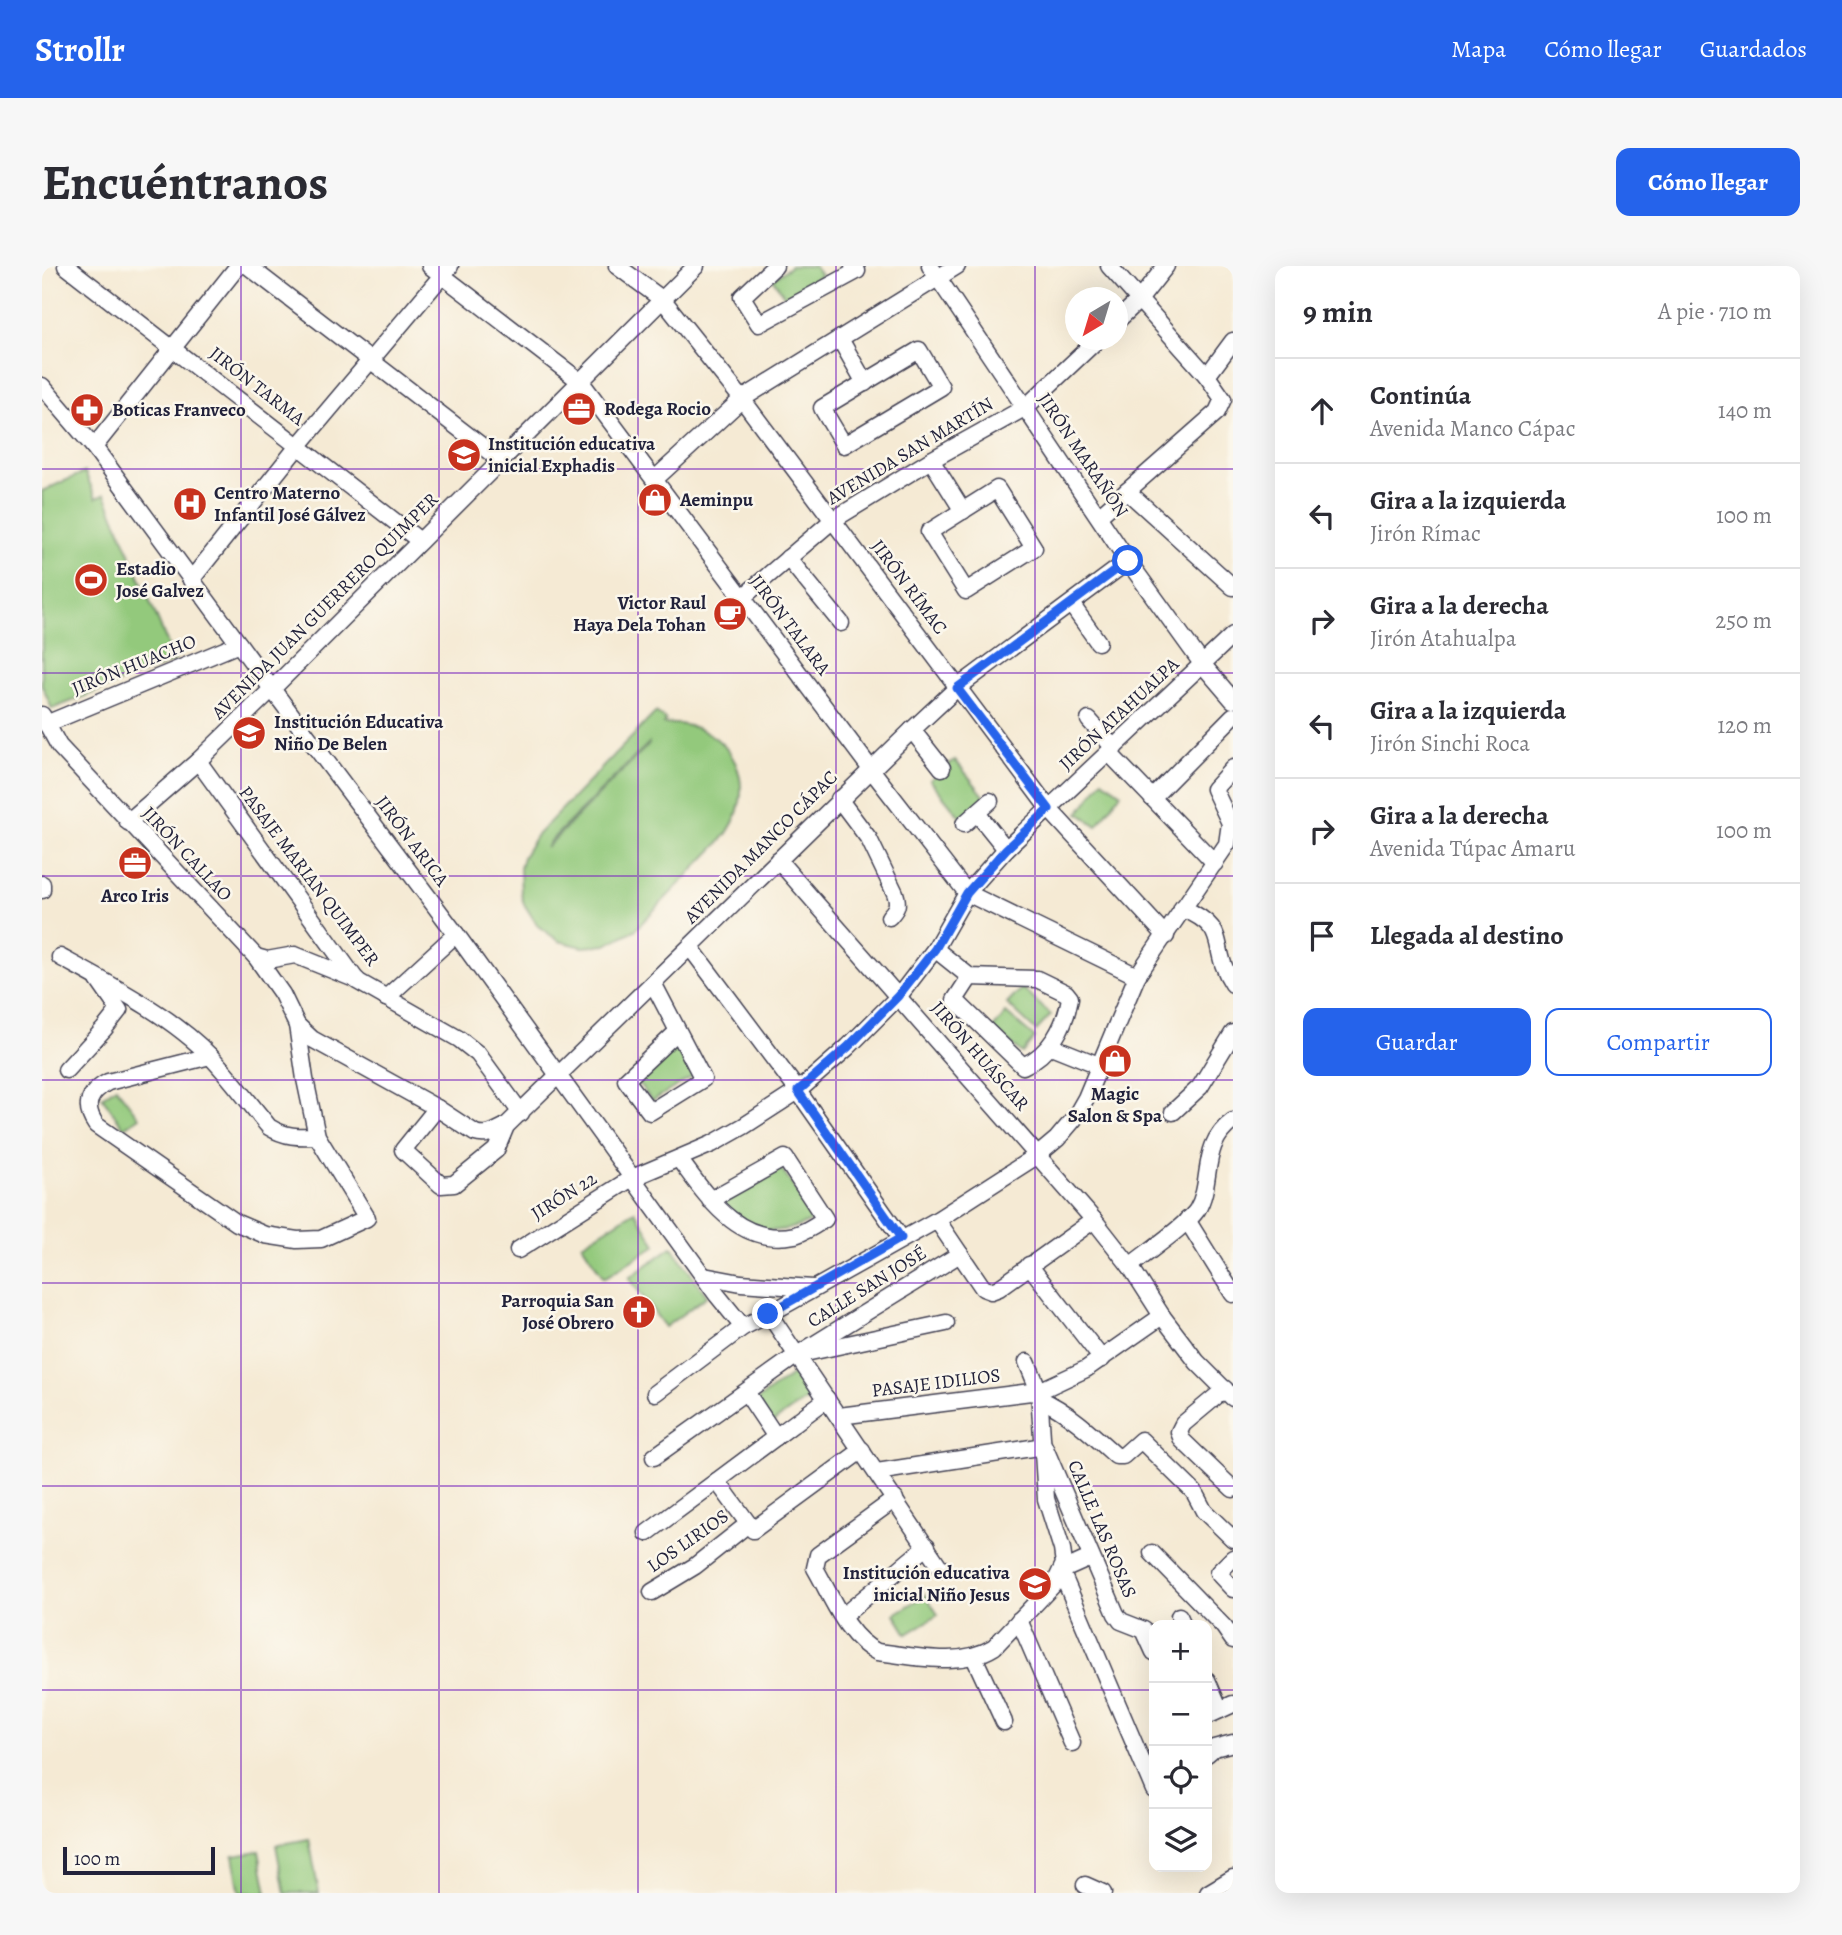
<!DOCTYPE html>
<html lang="es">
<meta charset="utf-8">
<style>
body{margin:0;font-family:Alegreya,serif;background:#f7f7f7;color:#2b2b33}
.controls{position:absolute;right:21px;bottom:21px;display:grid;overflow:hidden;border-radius:14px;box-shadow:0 7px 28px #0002}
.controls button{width:63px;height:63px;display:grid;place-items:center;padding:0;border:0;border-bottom:2px solid #e1e1e2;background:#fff;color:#2b2b33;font:35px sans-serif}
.compass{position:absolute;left:1023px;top:21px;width:63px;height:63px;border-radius:50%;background:#fff;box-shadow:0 7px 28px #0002;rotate:218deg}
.scale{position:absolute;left:21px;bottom:18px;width:152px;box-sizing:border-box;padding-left:7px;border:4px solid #22223b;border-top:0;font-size:19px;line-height:24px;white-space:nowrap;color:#22223b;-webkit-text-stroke:5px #fbf7ec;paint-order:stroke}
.stop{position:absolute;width:21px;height:21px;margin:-16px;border:5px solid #2563eb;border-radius:50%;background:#fff}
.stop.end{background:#2563eb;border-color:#fff;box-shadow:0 2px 7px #0008}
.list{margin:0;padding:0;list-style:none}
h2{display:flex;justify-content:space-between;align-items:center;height:91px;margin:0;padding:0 28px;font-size:30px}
h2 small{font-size:23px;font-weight:400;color:#7c7c81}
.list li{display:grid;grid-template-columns:46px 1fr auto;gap:21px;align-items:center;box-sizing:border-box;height:105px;padding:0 28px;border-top:2px solid #e1e1e2}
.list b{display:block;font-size:26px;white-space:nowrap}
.list p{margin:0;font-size:23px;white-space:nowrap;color:#7c7c81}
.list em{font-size:23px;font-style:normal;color:#7c7c81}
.actions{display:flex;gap:14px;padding:21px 28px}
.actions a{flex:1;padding:16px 0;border:2px solid #2563eb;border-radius:14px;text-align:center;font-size:24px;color:#2563eb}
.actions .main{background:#2563eb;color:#fff}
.icon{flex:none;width:38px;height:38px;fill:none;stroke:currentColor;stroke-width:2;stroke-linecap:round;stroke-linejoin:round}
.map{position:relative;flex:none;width:1191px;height:1627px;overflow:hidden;border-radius:14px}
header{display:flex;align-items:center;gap:42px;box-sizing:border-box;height:98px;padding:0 35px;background:#2563eb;color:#fff}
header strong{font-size:33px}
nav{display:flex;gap:38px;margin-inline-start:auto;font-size:24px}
.intro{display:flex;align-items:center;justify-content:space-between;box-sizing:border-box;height:168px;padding:0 42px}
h1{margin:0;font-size:49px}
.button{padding:18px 32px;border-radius:14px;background:#2563eb;color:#fff;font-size:24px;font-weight:700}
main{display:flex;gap:42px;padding:0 42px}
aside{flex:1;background:#fff;border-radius:14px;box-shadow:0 7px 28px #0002}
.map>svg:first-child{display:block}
.green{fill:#93c97b;stroke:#5a765b;stroke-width:2;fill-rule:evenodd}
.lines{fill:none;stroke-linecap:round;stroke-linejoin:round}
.minor-casing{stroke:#424052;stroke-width:19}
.minor{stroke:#fff;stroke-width:16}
.route{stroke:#2563eb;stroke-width:9}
.grid{fill:none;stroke:#7b2cbf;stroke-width:2;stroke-opacity:0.55}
.labels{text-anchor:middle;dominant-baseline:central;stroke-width:5;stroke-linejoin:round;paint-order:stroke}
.street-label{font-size:19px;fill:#22223b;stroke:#fbf7ec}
.poi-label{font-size:19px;font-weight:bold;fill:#22223b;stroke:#fbf7ec;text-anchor:start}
</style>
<header>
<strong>Strollr</strong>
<nav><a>Mapa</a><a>Cómo llegar</a><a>Guardados</a></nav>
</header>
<div class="intro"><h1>Encuéntranos</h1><a class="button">Cómo llegar</a></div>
<main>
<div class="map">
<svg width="1191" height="1627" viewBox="0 0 1191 1627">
<rect width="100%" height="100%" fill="#fbf7ec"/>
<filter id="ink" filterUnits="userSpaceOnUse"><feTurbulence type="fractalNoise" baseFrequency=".0143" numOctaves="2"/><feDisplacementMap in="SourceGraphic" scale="14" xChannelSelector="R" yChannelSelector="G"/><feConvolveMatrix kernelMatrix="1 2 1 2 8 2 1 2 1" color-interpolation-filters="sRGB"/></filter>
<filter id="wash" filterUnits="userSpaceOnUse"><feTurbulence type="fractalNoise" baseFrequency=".00686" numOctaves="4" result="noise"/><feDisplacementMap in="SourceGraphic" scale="28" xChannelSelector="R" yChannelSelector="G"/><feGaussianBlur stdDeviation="1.57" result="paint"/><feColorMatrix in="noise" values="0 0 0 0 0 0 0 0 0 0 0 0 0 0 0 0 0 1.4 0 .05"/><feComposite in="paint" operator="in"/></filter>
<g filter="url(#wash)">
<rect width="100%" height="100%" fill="#f5ead4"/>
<!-- green -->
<g class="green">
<polygon points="749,0 772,0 779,9 745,34 731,13"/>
<polygon points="43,206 54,232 63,228 133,395 10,443 0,419 0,225"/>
<path d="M614,446L624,454L622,458C692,454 723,525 678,576L593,664L564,679L541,681L517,675L496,660L482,638L479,628L478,602L481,591L494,570ZM607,477V478L504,582L508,575Z"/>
<polygon points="913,494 944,532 919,552 888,514"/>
<polygon points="1061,514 1079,527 1055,560 1037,547"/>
<polygon points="980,722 1009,749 994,765 965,738"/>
<polygon points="964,747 993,772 980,787 951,763"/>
<polygon points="632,775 655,808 610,835 595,815"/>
<polygon points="74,821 97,851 82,862 60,831"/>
<path d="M738,901L773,953C754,963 729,969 708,961C696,957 684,941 674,933Z"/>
<polygon points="593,945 614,979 562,1012 540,978"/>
<polygon points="630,981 665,1030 623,1061 587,1012"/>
<polygon points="751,1108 768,1131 730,1157 714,1135"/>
<polygon points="884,1329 896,1349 865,1368 853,1348"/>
<polygon points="267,1573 277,1627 243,1627 234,1579"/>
<polygon points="217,1585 225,1627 198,1627 191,1589"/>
</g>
</g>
<g filter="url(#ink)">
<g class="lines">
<!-- minor casing -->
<g class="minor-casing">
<g id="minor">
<polyline points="24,0 378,275"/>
<polyline points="206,0 458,194"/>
<polyline points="388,0 539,116 828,502 925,627 1095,710"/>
<polyline points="575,0 621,34 700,133 1007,543 1124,670"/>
<polyline points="733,0 700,31 717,58 815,5 811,0"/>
<polyline points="888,0 1086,295 1161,399 1191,434"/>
<polyline points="1076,54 1097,34 1124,0"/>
<polyline points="798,73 823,117"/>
<polygon points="877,84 899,121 802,179 780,142"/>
<polyline points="1165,110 1191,75"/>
<polyline points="0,120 52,181 230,423 414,668 675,1029 701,1061"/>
<polyline points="52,181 196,0"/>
<polyline points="889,194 921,245"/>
<polyline points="613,213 700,133 915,0"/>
<polygon points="955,223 992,282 924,325 887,266"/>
<polyline points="1085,225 1191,321"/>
<polyline points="1057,250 1175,146 1181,133 1165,110 1067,0"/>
<polyline points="746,292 799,357"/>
<polyline points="149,314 257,179 408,0"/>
<polyline points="701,331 791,254 889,194 984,141 1055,74"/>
<polyline points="1029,338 1056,376"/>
<path d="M0,449L17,480L214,691L240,728L255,759L270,773L395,842L433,867C445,871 454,865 464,860"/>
<polyline points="1047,454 1072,482"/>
<polyline points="4,458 197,378"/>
<polyline points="870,464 900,502"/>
<polyline points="1067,487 1173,597"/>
<polyline points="156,495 315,715 417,773 436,788 479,847"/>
<polyline points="1110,532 1191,450"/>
<path d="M797,533L827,573L853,627C857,639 855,642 847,651"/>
<polyline points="935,547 964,583"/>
<polyline points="86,556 156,495 230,423 654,0"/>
<polyline points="922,558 948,535"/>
<polyline points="736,594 1052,954 1088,1000 1120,1050 1155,1096 1191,1132"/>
<polyline points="0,618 0,624"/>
<path d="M1140,642C1191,664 1166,680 1191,718"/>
<polyline points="648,681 756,825 859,972"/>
<path d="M893,683L928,711L995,713L1024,727L1028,732C1023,761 1008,788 981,800L913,734L928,711"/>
<path d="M18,691C67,718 130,750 169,791C190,813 208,838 227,861C243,871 256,871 275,870"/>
<polyline points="214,691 225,694 253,689 315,714"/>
<polyline points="611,717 661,813 608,846 584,814 636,765"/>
<polyline points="344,732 414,668"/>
<polyline points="1009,780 1059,800"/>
<path d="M168,790L66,816C46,827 41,840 54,859L195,957L223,969L255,974L279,973L325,952L275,870L263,813L255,759"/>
<polyline points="24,804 62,763 77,744 56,714"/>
<polyline points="395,842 361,884 399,919 412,918 454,884 464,860 870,464 915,422 1086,295"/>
<polyline points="1131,846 1158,821 1191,767"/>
<path d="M637,893C666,932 697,981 753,969C764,966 774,959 783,953L743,892L668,934"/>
<polyline points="895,954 941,1022 949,1025 957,1022 1052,954"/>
<polyline points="1145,954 1191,1028"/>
<polyline points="476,984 590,912 670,878 702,860 756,825 806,781 857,730 893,683 925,627 964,583 1191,369"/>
<polyline points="987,999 1060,1093"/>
<path d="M1088,1000C1105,986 1143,961 1155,944C1172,916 1157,879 1191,855"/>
<polyline points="662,1010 699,1017 771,1022"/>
<polyline points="727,1048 899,1303"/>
<polyline points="768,1086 904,1057"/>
<polyline points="1183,1123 1141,1158 1137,1166 1140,1174 1191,1223"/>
<polyline points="704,1126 734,1171"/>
<polyline points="613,1127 701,1061 727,1048 895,954 996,889 1015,873 1032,853 1044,832 1095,710 1185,578 1188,557 1172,523 1191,502"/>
<path d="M998,1133C1027,1146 1051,1169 1074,1190H1081L1099,1174L1152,1226L1162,1245L1191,1273"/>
<polyline points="797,1150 997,1125 1044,1103 1120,1050"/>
<polyline points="612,1191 755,1089 918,988"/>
<polyline points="835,1206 1002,1180 1074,1348 1079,1355 1102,1364 1112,1386"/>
<polyline points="675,1215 711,1264 820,1184"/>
<path d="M853,1233L776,1289L773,1302C790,1331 804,1371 835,1386C873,1390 918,1402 952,1381L1013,1317L1022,1298L1020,1283L1004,1233L997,1125L985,1096"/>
<polyline points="605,1267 785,1133"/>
<polyline points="1110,1287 1182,1361 1191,1374"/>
<polyline points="1048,1292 1019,1305 1112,1524"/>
<polyline points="1191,1292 1176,1307 1191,1323"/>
<polyline points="610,1326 653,1300 706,1258"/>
<polyline points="801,1350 885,1280"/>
<polyline points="1137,1350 1141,1359"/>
<polyline points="977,1354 1030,1477"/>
<polyline points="932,1391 962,1456"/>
<polyline points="1165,1414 1178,1444"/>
<polyline points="1165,1450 1191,1438"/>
<polyline points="1165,1488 1172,1482 1191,1477"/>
<polyline points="1043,1619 1061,1627"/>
<polyline points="1166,1627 1191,1612"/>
</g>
</g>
<!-- minor -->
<use href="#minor" class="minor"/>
</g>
</g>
<g class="lines" filter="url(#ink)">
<!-- route -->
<polyline class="route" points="726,1048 859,972 756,825 806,781 856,730 893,683 925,627 964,583 1007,543 915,422 1086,295"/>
</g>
<!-- grid -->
<path class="grid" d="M199,0V1627M397,0V1627M596,0V1627M794,0V1627M993,0V1627M0,203H1191M0,407H1191M0,610H1191M0,814H1191M0,1017H1191M0,1220H1191M0,1424H1112M1165,1424H1191"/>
<!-- icons -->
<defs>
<g id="office-disc" transform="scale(1.75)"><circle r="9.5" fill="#c8321e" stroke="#fbf7ec"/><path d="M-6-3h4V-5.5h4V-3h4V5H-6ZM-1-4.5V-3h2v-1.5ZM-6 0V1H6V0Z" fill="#fff"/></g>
<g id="pharmacy-disc" transform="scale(1.75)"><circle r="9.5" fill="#c8321e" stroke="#fbf7ec"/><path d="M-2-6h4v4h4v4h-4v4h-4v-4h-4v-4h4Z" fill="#fff"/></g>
<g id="school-disc" transform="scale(1.75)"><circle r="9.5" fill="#c8321e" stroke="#fbf7ec"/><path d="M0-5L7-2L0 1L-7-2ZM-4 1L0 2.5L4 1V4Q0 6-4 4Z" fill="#fff"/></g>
<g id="shop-disc" transform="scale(1.75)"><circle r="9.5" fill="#c8321e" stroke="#fbf7ec"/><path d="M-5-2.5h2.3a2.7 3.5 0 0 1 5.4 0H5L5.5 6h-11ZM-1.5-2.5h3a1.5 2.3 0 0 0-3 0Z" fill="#fff"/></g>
<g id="hospital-disc" transform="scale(1.75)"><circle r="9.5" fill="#c8321e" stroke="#fbf7ec"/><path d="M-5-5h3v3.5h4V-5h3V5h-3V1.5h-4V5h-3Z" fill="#fff"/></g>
<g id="stadium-disc" transform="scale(1.75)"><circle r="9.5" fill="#c8321e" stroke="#fbf7ec"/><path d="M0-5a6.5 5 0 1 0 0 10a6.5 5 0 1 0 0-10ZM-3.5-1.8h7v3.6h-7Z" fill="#fff"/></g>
<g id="cafe-disc" transform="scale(1.75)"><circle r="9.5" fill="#c8321e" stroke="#fbf7ec"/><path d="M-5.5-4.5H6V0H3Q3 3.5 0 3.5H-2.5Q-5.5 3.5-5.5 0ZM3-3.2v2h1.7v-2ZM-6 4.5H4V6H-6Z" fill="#fff"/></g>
<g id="church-disc" transform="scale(1.75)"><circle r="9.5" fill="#c8321e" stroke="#fbf7ec"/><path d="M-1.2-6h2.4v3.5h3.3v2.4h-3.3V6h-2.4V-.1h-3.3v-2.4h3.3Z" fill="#fff"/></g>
</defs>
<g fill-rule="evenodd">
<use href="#office-disc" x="537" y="143"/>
<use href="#pharmacy-disc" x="45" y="144"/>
<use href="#school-disc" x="422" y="189"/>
<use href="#shop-disc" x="613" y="234"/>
<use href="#hospital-disc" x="148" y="238"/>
<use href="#stadium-disc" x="49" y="314"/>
<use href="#cafe-disc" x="688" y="348"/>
<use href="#school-disc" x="207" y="467"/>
<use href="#office-disc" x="93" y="597"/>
<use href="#shop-disc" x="1073" y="795"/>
<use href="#church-disc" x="597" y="1046"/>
<use href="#school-disc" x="993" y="1318"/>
</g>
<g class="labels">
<!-- street labels -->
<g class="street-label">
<text transform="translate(215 120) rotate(38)">JIRÓN TARMA</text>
<text transform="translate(868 185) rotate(-31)">AVENIDA SAN MARTÍN</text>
<text transform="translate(1041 189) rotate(56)">JIRÓN MARAÑÓN</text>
<text transform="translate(867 321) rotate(53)">JIRÓN RÍMAC</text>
<text transform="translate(283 340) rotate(-45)">AVENIDA JUAN GUERRERO QUIMPER</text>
<text transform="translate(748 359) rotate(53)">JIRÓN TALARA</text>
<text transform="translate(92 399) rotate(-22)">JIRÓN HUACHO</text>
<text transform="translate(1077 448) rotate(-43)">JIRÓN ATAHUALPA</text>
<text transform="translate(370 575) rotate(53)">JIRÓN ARICA</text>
<text transform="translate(719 581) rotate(-45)">AVENIDA MANCO CÁPAC</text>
<text transform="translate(145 588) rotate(47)">JIRÓN CALLAO</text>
<text transform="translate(267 610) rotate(53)">PASAJE MARIAN QUIMPER</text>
<text transform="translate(938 790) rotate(49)">JIRÓN HUÁSCAR</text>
<text transform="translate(522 930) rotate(-32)">JIRÓN 22</text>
<text transform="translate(825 1021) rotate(-32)">CALLE SAN JOSÉ</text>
<text transform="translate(894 1117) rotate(-7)">PASAJE IDILIOS</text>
<text transform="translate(1060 1263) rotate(67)">CALLE LAS ROSAS</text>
<text transform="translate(646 1275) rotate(-35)">LOS LIRIOS</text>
</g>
<!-- poi labels -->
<g class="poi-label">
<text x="562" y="143">Rodega Rocio</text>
<text x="70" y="144">Boticas Franveco</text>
<text x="446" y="178">Institución educativa<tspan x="446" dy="22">inicial Exphadis</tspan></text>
<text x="172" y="227">Centro Materno<tspan x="172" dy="22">Infantil José Gálvez</tspan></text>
<text x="638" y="234">Aeminpu</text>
<text x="74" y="303">Estadio<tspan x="74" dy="22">José Galvez</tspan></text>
<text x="664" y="337" text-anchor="end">Victor Raul<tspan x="664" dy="22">Haya Dela Tohan</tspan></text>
<text x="232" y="456">Institución Educativa<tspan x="232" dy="22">Niño De Belen</tspan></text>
<text x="93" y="630" text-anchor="middle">Arco Iris</text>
<text x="1073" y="828" text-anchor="middle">Magic<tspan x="1073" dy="22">Salon &amp; Spa</tspan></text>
<text x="572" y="1035" text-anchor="end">Parroquia San<tspan x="572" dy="22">José Obrero</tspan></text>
<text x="968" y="1307" text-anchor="end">Institución educativa<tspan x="968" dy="22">inicial Niño Jesus</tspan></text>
</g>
</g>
</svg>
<div class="controls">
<button>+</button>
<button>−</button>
<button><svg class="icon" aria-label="locate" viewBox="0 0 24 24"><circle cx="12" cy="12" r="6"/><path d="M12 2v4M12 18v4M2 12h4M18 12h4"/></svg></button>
<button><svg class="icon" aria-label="layers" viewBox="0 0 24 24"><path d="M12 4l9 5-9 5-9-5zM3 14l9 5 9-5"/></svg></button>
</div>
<svg class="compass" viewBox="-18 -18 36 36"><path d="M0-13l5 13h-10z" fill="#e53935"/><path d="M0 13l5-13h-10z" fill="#7c7c81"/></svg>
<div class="scale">100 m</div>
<div class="stop" style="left:1086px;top:295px"></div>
<div class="stop end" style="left:726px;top:1048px"></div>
</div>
<aside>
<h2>9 min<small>A pie · 710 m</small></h2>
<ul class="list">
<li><svg class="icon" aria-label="ahead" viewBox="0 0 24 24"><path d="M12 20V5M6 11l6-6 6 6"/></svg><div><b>Continúa</b><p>Avenida Manco Cápac</p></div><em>140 m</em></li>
<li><svg class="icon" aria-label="left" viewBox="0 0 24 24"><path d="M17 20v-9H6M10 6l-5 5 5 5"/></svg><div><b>Gira a la izquierda</b><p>Jirón Rímac</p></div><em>100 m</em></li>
<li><svg class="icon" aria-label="right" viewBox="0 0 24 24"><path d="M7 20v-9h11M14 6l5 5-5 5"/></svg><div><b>Gira a la derecha</b><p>Jirón Atahualpa</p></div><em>250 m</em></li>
<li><svg class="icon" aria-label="left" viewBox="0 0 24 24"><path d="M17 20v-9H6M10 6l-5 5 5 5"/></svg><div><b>Gira a la izquierda</b><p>Jirón Sinchi Roca</p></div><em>120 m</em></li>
<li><svg class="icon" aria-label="right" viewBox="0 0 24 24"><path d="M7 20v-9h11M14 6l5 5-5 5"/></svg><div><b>Gira a la derecha</b><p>Avenida Túpac Amaru</p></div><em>100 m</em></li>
<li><svg class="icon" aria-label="arrive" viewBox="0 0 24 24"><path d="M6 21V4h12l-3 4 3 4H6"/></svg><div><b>Llegada al destino</b></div></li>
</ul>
<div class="actions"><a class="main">Guardar</a><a>Compartir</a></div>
</aside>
</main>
